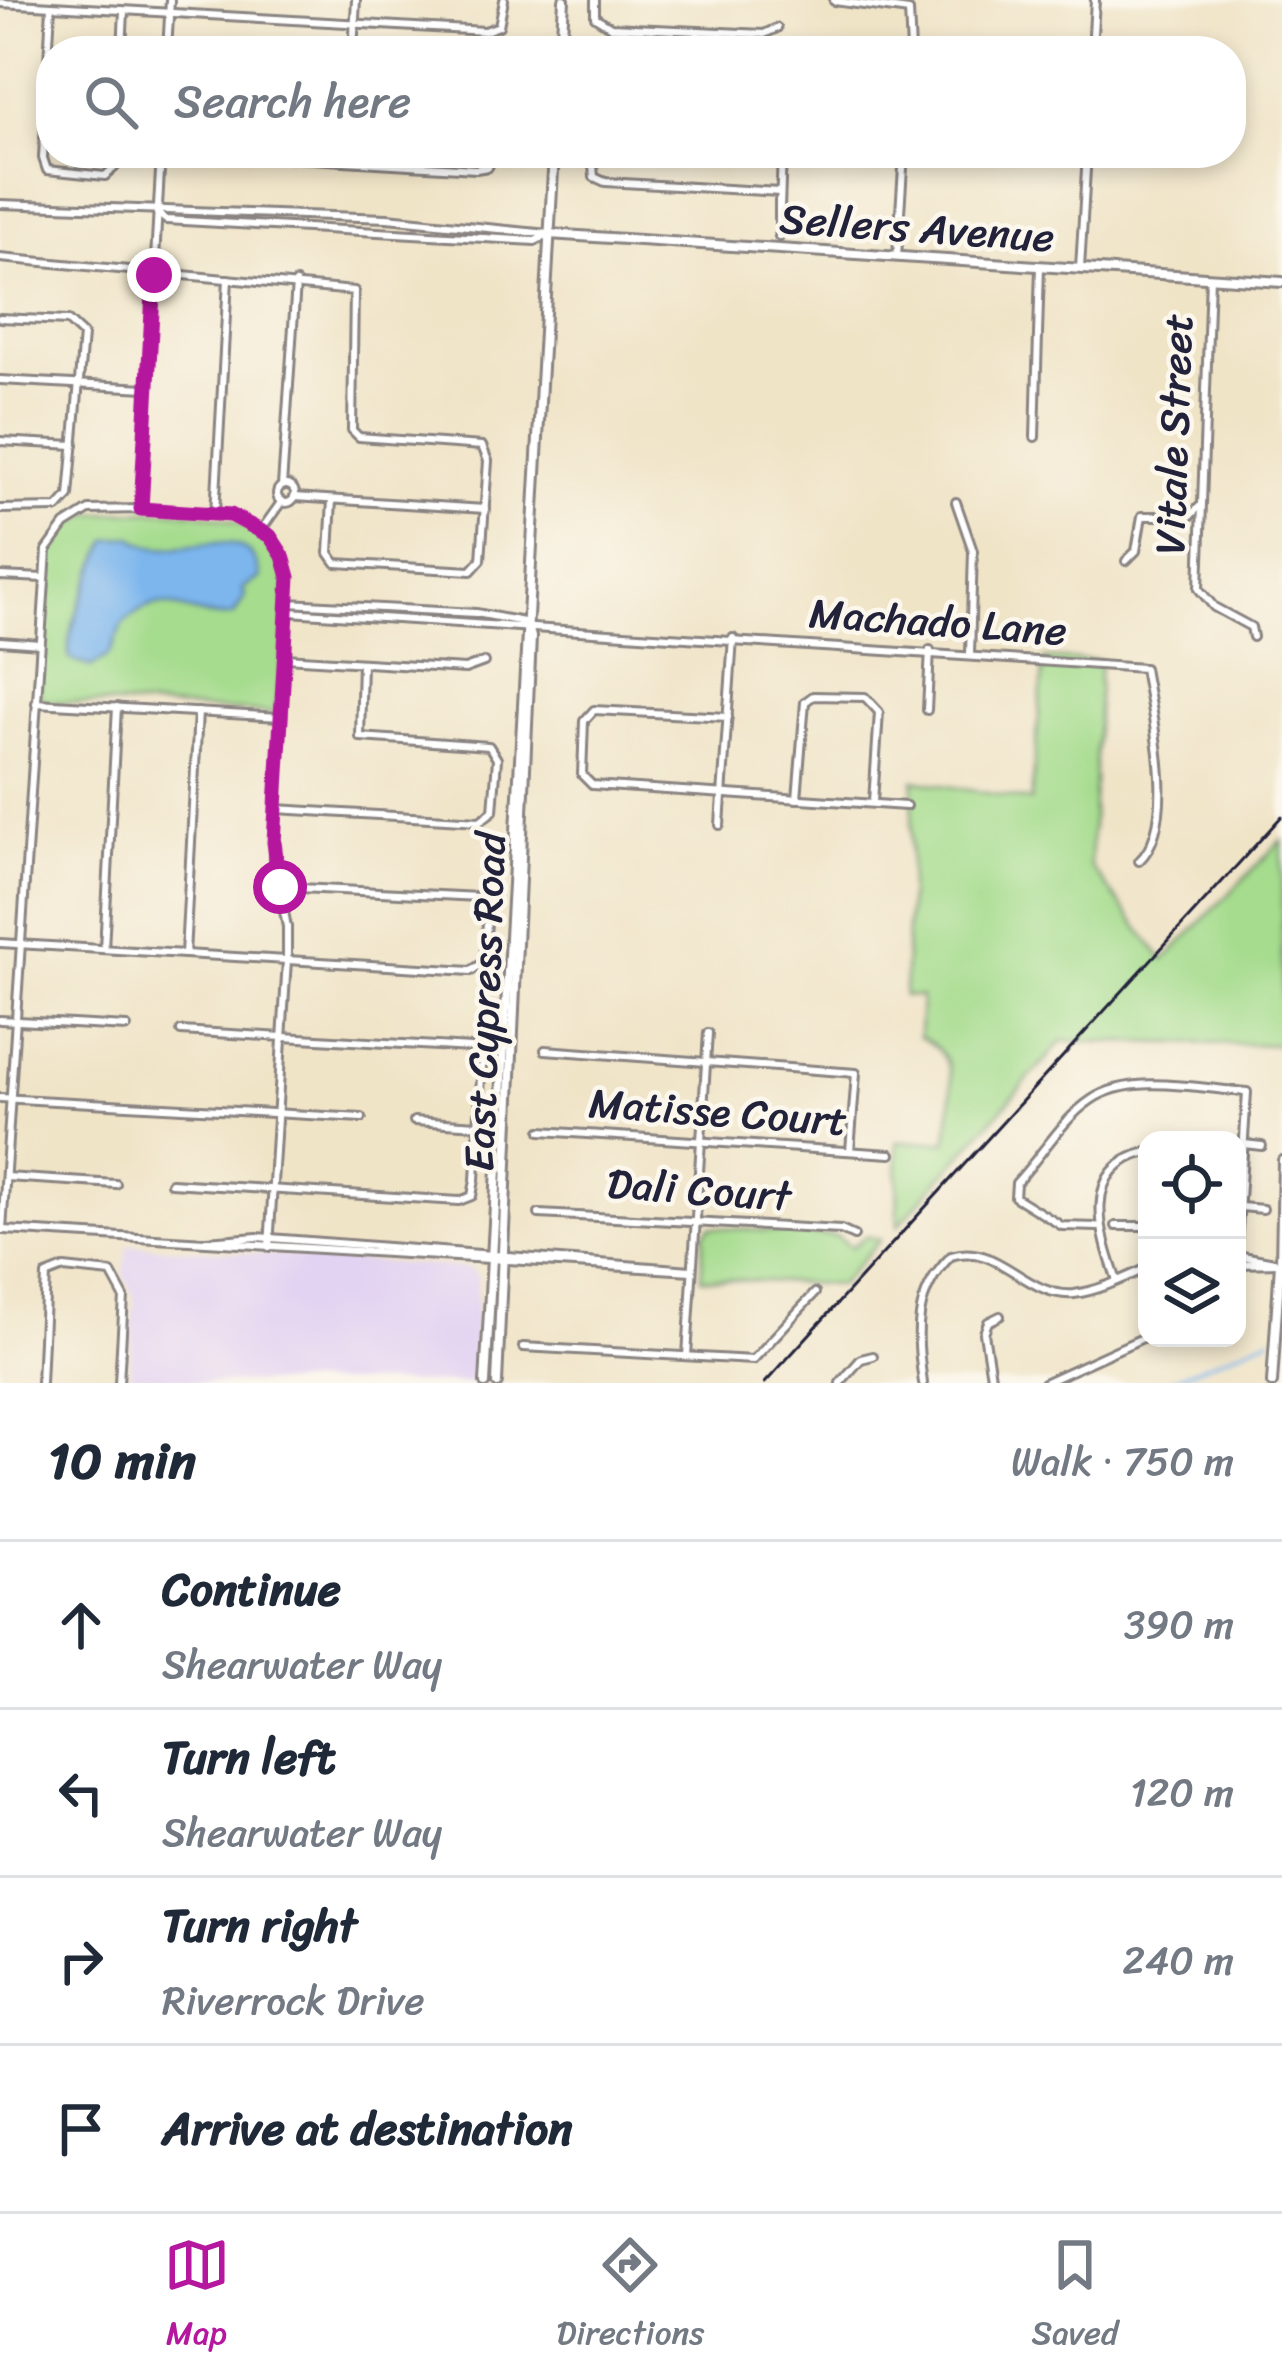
<!DOCTYPE html>
<meta charset="utf-8">
<style>
body{margin:0;font-family:Sriracha,sans-serif;background:#f6f6f7;color:#1f2937}
.controls{position:absolute;right:36px;bottom:36px;display:grid;overflow:hidden;border-radius:24px;box-shadow:0 6px 18px #0003}
.controls button{width:108px;height:108px;display:grid;place-items:center;padding:0;border:0;border-bottom:3px solid #e0e1e3;background:#fff;color:#1f2937;font:60px sans-serif}
.stop{position:absolute;width:36px;height:36px;margin:-27px;border:9px solid #b5179e;border-radius:50%;background:#fff}
.stop.end{background:#b5179e;border-color:#fff;box-shadow:0 3px 12px #0008}
.list{margin:0;padding:0;list-style:none}
h2{display:flex;justify-content:space-between;align-items:center;height:156px;margin:0;padding:0 48px;font-size:51px}
h2 small{font-size:39px;font-weight:400;color:#747a83}
.list li{display:grid;grid-template-columns:78px 1fr auto;gap:36px;align-items:center;box-sizing:border-box;height:168px;padding:0 48px;border-top:3px solid #e0e1e3}
.list b{display:block;font-size:45px;white-space:nowrap}
.list p{margin:0;font-size:39px;white-space:nowrap;color:#747a83}
.list em{font-size:39px;font-style:normal;color:#747a83}
.icon{flex:none;width:66px;height:66px;fill:none;stroke:currentColor;stroke-width:2;stroke-linecap:round;stroke-linejoin:round}
.map{position:relative;flex:none;width:1282px;height:1383px;overflow:hidden}
.search{position:absolute;background:#fff;box-shadow:0 6px 18px #0003;left:36px;right:36px;top:36px;height:132px;display:flex;align-items:center;gap:30px;box-sizing:border-box;padding:0 42px;border-radius:48px;color:#747a83;font-size:45px}
.sheet{height:828px;background:#fff}
nav{display:flex;justify-content:space-around;align-items:center;box-sizing:border-box;height:168px;border-top:3px solid #e0e1e3;background:#fff;font-size:33px;color:#747a83}
nav a{display:grid;justify-items:center;gap:6px}
nav .on{color:#b5179e}
.map>svg:first-child{display:block}
.built{fill:#e3d3f2}
.green{fill:#a5dc8d;stroke:#647f64;stroke-width:3}
.water{fill:#7cb6ed;stroke:#4f6c94;stroke-width:3}
.lines{fill:none;stroke-linecap:round;stroke-linejoin:round}
.stream{stroke:#7cb6ed;stroke-width:3}
.minor-casing{stroke:#898381;stroke-width:12}
.tertiary-casing{stroke:#898381;stroke-width:14}
.minor{stroke:#fff;stroke-width:6}
.tertiary{stroke:#fff;stroke-width:8}
.rail{stroke:#22223b;stroke-width:3}
.route{stroke:#b5179e;stroke-width:15}
.labels{text-anchor:middle;dominant-baseline:central;stroke-width:9;stroke-linejoin:round;paint-order:stroke}
.street-label{font-size:42px;fill:#22223b;stroke:#fbf7ec}
</style>
<div class="map">
<svg width="1282" height="1383" viewBox="0 0 1282 1383">
<rect width="100%" height="100%" fill="#fbf7ec"/>
<filter id="ink" filterUnits="userSpaceOnUse"><feTurbulence type="fractalNoise" baseFrequency=".00833" numOctaves="2"/><feDisplacementMap in="SourceGraphic" scale="24" xChannelSelector="R" yChannelSelector="G"/><feConvolveMatrix kernelMatrix="1 2 1 2 8 2 1 2 1" color-interpolation-filters="sRGB"/></filter>
<filter id="wash" filterUnits="userSpaceOnUse"><feTurbulence type="fractalNoise" baseFrequency=".004" numOctaves="4" result="noise"/><feDisplacementMap in="SourceGraphic" scale="48" xChannelSelector="R" yChannelSelector="G"/><feGaussianBlur stdDeviation="2.7" result="paint"/><feColorMatrix in="noise" values="0 0 0 0 0 0 0 0 0 0 0 0 0 0 0 0 0 1.4 0 .05"/><feComposite in="paint" operator="in"/></filter>
<g filter="url(#wash)">
<rect width="100%" height="100%" fill="#f0e4c7"/>
<!-- built -->
<polygon class="built" points="127,1245 471,1268 478,1276 472,1383 129,1383 134,1297 124,1275"/>
<!-- green -->
<g class="green">
<path d="M89,514C151,510 279,498 286,583C290,624 280,671 276,713L43,701L39,692L51,549L68,527Z"/>
<path d="M1044,659L1100,660L1090,866L1164,960L1282,840V1045L1062,1041L898,1226L897,1142H947C950,1101 964,1055 919,1037L921,997L904,996L914,780L1031,801Z"/>
<polygon points="710,1227 837,1236 851,1247 866,1236 880,1240 839,1285 701,1278 704,1234"/>
</g>
<!-- water -->
<path class="water" d="M132,536C167,571 249,508 260,578L243,588L245,597L234,615C188,624 167,583 126,621C116,631 116,646 108,655C103,660 97,662 92,667L70,659C62,634 97,565 108,540Z"/>
<g class="lines">
<!-- stream -->
<polyline class="stream" points="1162,1383 1270,1338"/>
</g>
</g>
<g filter="url(#ink)">
<g class="lines">
<!-- minor casing -->
<g class="minor-casing">
<g id="minor">
<polyline points="595,0 595,17 611,27 764,34 777,28"/>
<polyline points="834,1 909,11 911,51"/>
<polyline points="0,3 485,31 499,26 504,0"/>
<polyline points="51,6 43,158 47,170 105,176 115,167 116,153"/>
<polyline points="122,51 124,11"/>
<polyline points="167,51 170,0"/>
<polyline points="353,51 356,0"/>
<polyline points="697,51 698,31"/>
<polyline points="1092,51 1095,0"/>
<polyline points="214,153 476,169 488,167 495,153"/>
<polyline points="592,153 594,177 605,182 780,192"/>
<polyline points="0,204 387,218 549,234"/>
<polyline points="157,213 166,220 535,241 549,234"/>
<polyline points="779,236 782,153"/>
<polyline points="779,236 779,200"/>
<polyline points="897,257 904,153"/>
<polyline points="0,258 354,291 352,430 359,437 482,446 488,461 481,560 471,571 336,563 329,553 332,500"/>
<polyline points="1080,268 1087,153"/>
<polyline points="1210,277 1199,589 1214,607 1251,627 1253,637"/>
<polyline points="0,318 68,321 83,335 69,496 58,508 0,509"/>
<polyline points="0,380 146,388"/>
<polyline points="1035,437 1040,267"/>
<polyline points="0,441 74,445"/>
<circle cx="286" cy="494" r="9"/>
<polyline points="282,486 296,283"/>
<polyline points="294,497 485,509"/>
<polyline points="956,502 973,551 970,654"/>
<polyline points="141,509 161,153"/>
<polyline points="215,513 228,279"/>
<polyline points="262,529 282,501"/>
<polyline points="1126,561 1136,551 1142,516 1190,516 1199,507"/>
<polyline points="0,576 44,578"/>
<polyline points="288,603 476,613 524,622"/>
<path d="M289,612L1144,668C1152,717 1179,823 1139,861"/>
<polyline points="0,641 40,644"/>
<polyline points="285,658 465,669 484,662"/>
<polyline points="36,703 281,717"/>
<polyline points="927,710 930,650"/>
<polyline points="728,717 594,710 584,721 582,775 592,785 906,806"/>
<polyline points="797,799 805,702 813,696 865,697 879,712 873,802"/>
<polyline points="276,809 480,821 493,811 497,759 489,746 360,737 362,663"/>
<polyline points="720,825 733,638"/>
<polyline points="0,943 471,971 484,962 488,910 479,897 280,887"/>
<polyline points="104,949 117,707"/>
<polyline points="185,954 198,712"/>
<polyline points="0,1020 127,1027"/>
<polyline points="545,1050 856,1073 850,1151"/>
<polyline points="0,1098 362,1118"/>
<polyline points="414,1121 478,1125"/>
<polyline points="541,1131 891,1154"/>
<polyline points="1244,1144 1262,1146"/>
<polyline points="6,1177 116,1184"/>
<polyline points="171,1183 459,1201 472,1196 475,1180 482,1060 471,1048 181,1031"/>
<polyline points="1241,1207 1263,1209"/>
<polyline points="539,1214 841,1230 854,1236"/>
<polyline points="1116,1226 1147,1226"/>
<path d="M1098,1227L1062,1226L1015,1197L1016,1183C1041,1157 1061,1120 1091,1100C1131,1072 1201,1089 1247,1092L1237,1245"/>
<polyline points="2,1230 47,550 65,525 89,510 141,509 231,515 270,535 283,556 289,577 274,860 287,927 287,960 269,1247"/>
<polyline points="4,1230 692,1271"/>
<polyline points="206,1241 257,1237 691,1270"/>
<polyline points="1237,1255 1280,1263"/>
<polyline points="1280,1263 1282,1160"/>
<polyline points="1237,1264 1280,1263"/>
<path d="M1117,1281C1101,1235 1079,1168 1147,1152"/>
<polyline points="523,1347 753,1360 815,1293"/>
<polyline points="687,1356 708,1033"/>
<polyline points="41,1383 46,1275 64,1268 111,1273 124,1297 119,1383"/>
<polyline points="840,1383 861,1359 873,1356"/>
<path d="M923,1383C916,1332 913,1294 951,1256C998,1241 1026,1298 1074,1294C1099,1291 1125,1278 1147,1268"/>
<polyline points="992,1383 984,1333 988,1322 1000,1316"/>
<polyline points="1044,1383 1147,1336"/>
</g>
</g>
<!-- tertiary casing -->
<g class="tertiary-casing">
<g id="tertiary">
<polyline points="561,51 564,0"/>
<polyline points="549,234 1282,282"/>
<polyline points="485,1383 554,153"/>
<polyline points="497,1383 531,637 528,626"/>
<polyline points="1272,1383 1280,1263"/>
</g>
</g>
<!-- minor -->
<use href="#minor" class="minor"/>
<!-- tertiary -->
<use href="#tertiary" class="tertiary"/>
<!-- rail -->
<polyline class="rail" points="765,1383 1282,816"/>
</g>
</g>
<g class="lines" filter="url(#ink)">
<!-- route -->
<polyline class="route" points="154,275 141,509 231,515 270,536 283,556 289,577 274,842 280,887"/>
</g>
<g class="labels">
<!-- street labels -->
<g class="street-label">
<text transform="translate(917 228) rotate(4)">Sellers Avenue</text>
<text transform="translate(1174 434) rotate(-88)">Vitale Street</text>
<text transform="translate(938 622) rotate(4)">Machado Lane</text>
<text transform="translate(485 1002) rotate(-88)">East Cypress Road</text>
<text transform="translate(718 1112) rotate(4)">Matisse Court</text>
<text transform="translate(699 1190) rotate(4)">Dali Court</text>
</g>
</g>
</svg>
<div class="controls">
<button><svg class="icon" aria-label="locate" viewBox="0 0 24 24"><circle cx="12" cy="12" r="6"/><path d="M12 2v4M12 18v4M2 12h4M18 12h4"/></svg></button>
<button><svg class="icon" aria-label="layers" viewBox="0 0 24 24"><path d="M12 4l9 5-9 5-9-5zM3 14l9 5 9-5"/></svg></button>
</div>
<div class="stop" style="left:280px;top:887px"></div>
<div class="stop end" style="left:154px;top:275px"></div>
<div class="search"><svg class="icon" aria-label="search" viewBox="0 0 24 24"><circle cx="10" cy="10" r="6"/><path d="M15 15l6 6"/></svg>Search here</div>
</div>
<section class="sheet">
<h2>10 min<small>Walk · 750 m</small></h2>
<ul class="list">
<li><svg class="icon" aria-label="ahead" viewBox="0 0 24 24"><path d="M12 20V5M6 11l6-6 6 6"/></svg><div><b>Continue</b><p>Shearwater Way</p></div><em>390 m</em></li>
<li><svg class="icon" aria-label="left" viewBox="0 0 24 24"><path d="M17 20v-9H6M10 6l-5 5 5 5"/></svg><div><b>Turn left</b><p>Shearwater Way</p></div><em>120 m</em></li>
<li><svg class="icon" aria-label="right" viewBox="0 0 24 24"><path d="M7 20v-9h11M14 6l5 5-5 5"/></svg><div><b>Turn right</b><p>Riverrock Drive</p></div><em>240 m</em></li>
<li><svg class="icon" aria-label="arrive" viewBox="0 0 24 24"><path d="M6 21V4h12l-3 4 3 4H6"/></svg><div><b>Arrive at destination</b></div></li>
</ul>
</section>
<nav>
<a class="on"><svg class="icon" aria-label="map" viewBox="0 0 24 24"><path d="M3 6l6-2 6 2 6-2v14l-6 2-6-2-6 2zM9 4v14M15 6v14"/></svg>Map</a>
<a><svg class="icon" aria-label="directions" viewBox="0 0 24 24"><path d="M12 3l9 9-9 9-9-9zM9 14v-3h6M13 9l2 2-2 2"/></svg>Directions</a>
<a><svg class="icon" aria-label="saved" viewBox="0 0 24 24"><path d="M7 4h10v16l-5-4-5 4z"/></svg>Saved</a>
</nav>
